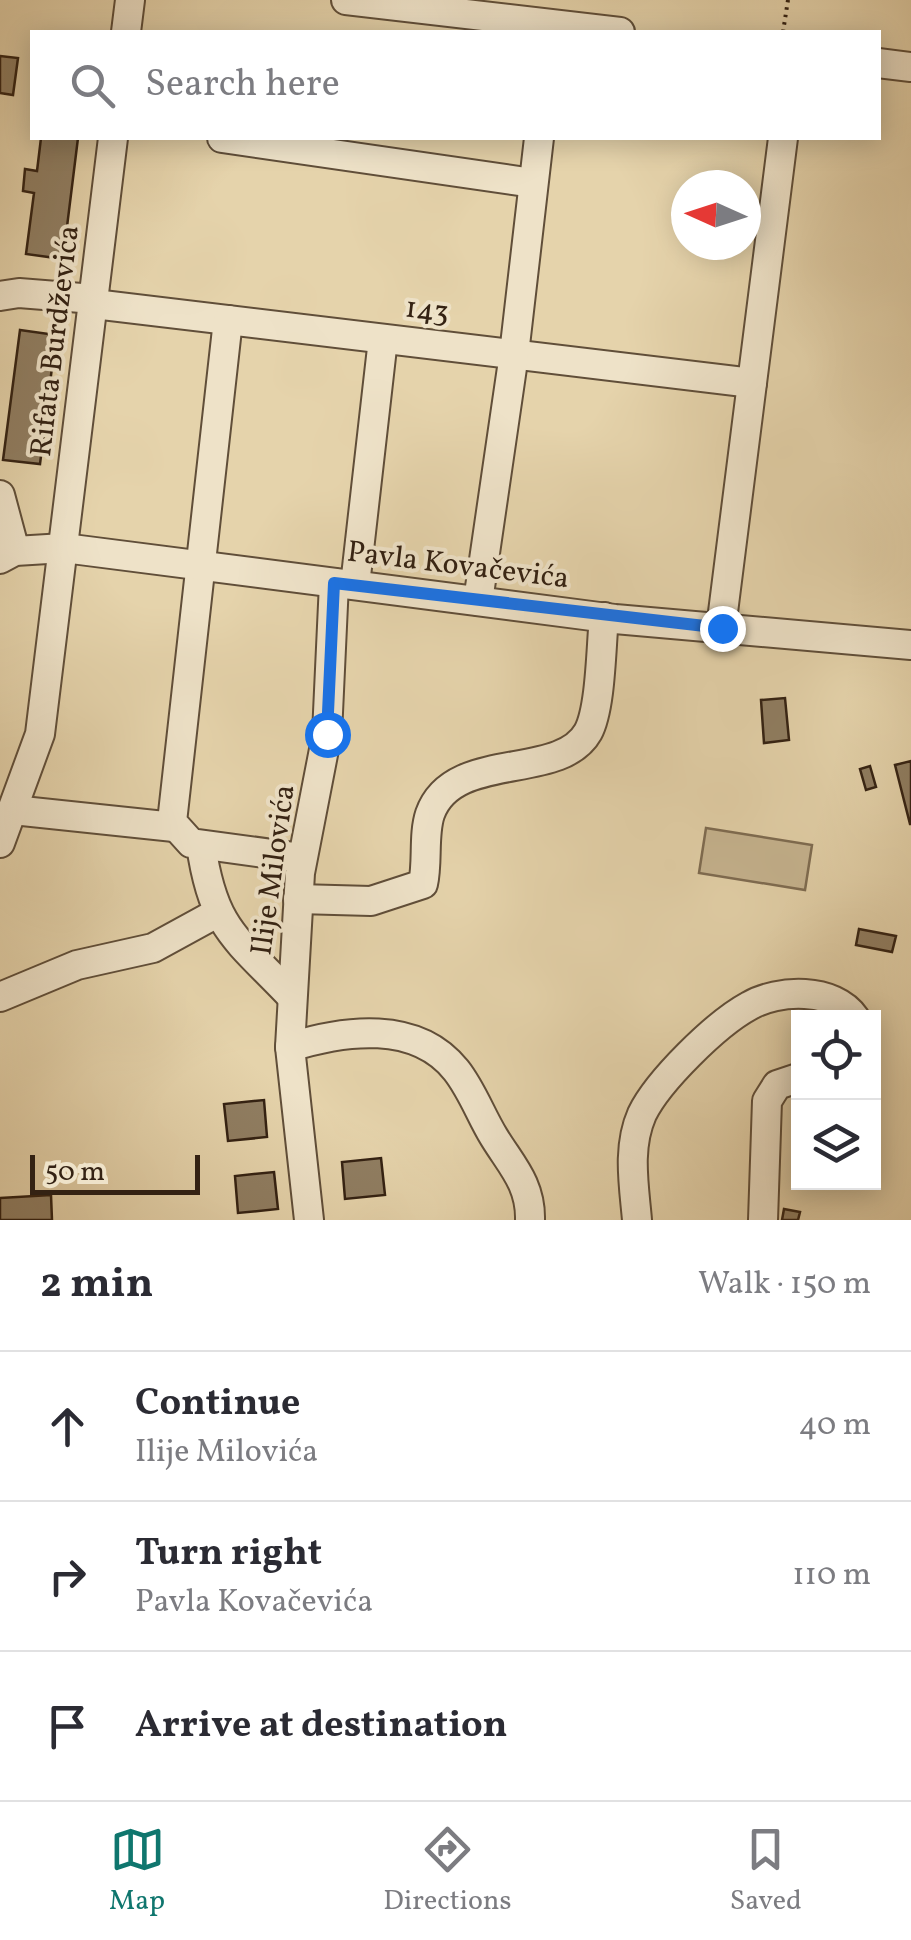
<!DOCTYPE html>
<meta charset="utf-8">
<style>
body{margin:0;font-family:Vollkorn,serif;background:#f7f7f7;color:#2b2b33}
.controls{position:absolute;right:30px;bottom:30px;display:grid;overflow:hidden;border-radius:0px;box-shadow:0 5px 25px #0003}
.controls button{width:90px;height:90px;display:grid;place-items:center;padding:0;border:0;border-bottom:2px solid #e1e1e2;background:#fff;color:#2b2b33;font:50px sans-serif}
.compass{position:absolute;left:671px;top:170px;width:90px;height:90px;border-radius:50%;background:#fff;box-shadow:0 5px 25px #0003;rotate:273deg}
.scale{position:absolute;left:30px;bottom:25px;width:170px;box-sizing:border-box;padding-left:10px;border:5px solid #342213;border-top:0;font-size:28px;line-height:35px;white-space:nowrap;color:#342213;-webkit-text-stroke:8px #eee2c8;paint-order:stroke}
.stop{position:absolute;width:30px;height:30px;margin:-22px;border:8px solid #1a73e8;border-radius:50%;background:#fff}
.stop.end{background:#1a73e8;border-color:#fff;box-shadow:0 2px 10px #0008}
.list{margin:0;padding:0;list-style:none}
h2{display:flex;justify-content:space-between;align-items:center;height:130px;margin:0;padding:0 40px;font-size:42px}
h2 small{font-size:32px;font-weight:400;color:#7c7c81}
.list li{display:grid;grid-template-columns:65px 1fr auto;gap:30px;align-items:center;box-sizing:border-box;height:150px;padding:0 40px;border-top:2px solid #e1e1e2}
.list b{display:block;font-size:38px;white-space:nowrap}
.list p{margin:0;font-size:32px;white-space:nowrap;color:#7c7c81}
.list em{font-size:32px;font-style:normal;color:#7c7c81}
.icon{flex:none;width:55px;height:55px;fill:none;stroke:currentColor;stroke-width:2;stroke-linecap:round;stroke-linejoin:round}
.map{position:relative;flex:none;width:911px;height:1220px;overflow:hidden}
.search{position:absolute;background:#fff;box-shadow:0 5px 25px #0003;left:30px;right:30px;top:30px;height:110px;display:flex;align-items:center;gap:25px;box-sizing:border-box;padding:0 35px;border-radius:0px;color:#7c7c81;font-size:38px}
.sheet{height:580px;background:#fff}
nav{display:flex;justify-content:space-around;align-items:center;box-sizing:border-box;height:140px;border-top:2px solid #e1e1e2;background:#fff;font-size:28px;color:#7c7c81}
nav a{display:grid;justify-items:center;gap:5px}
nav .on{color:#0f766e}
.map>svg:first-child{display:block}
.green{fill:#c7b591;stroke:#7e6c52;stroke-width:2.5}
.building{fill:#907e62;stroke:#342213;stroke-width:2.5}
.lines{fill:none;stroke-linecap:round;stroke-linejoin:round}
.minor-casing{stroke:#604e39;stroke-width:32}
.path{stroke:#342213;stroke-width:4;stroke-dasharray:2.5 5;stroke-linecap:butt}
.minor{stroke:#eee2c8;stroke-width:28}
.route{stroke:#1a73e8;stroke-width:12}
.labels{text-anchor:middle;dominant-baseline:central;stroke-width:8;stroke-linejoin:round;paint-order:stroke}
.street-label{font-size:30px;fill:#342213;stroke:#eee2c8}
</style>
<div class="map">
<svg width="911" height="1220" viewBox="0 0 911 1220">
<rect width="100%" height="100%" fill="#e5d3ab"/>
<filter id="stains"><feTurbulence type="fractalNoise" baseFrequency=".002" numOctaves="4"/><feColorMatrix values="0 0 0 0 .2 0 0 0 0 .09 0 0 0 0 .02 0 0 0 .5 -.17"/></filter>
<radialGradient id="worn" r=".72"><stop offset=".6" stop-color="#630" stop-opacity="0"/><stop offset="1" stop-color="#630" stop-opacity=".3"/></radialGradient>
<!-- green -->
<polygon class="green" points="706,828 812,845 805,890 699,873"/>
<!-- building -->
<g class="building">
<polygon points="0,56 18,58 13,95 0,93"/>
<polygon points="41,138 78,138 63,259 26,254 34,193 23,191 25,169 37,171"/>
<polygon points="20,330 56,335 40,464 3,460"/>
<polygon points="785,698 789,740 764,743 761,700"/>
<polygon points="911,761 911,824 910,824 895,765"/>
<polygon points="870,766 876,787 866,790 860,769"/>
<polygon points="859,929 896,936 892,952 856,945"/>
<polygon points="264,1100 267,1137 228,1141 224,1104"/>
<polygon points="381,1158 385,1195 345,1199 342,1162"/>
<polygon points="274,1172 278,1209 238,1213 235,1176"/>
<polygon points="51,1195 52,1220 0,1220 0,1198"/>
<polygon points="784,1209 800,1212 798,1220 782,1220"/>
</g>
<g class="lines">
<!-- minor casing -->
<g class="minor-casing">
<g id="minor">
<polyline points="346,0 620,32"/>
<polyline points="126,32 130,0"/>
<polyline points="878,63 911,67"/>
<polyline points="222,138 533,183"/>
<polyline points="0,296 19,293 94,299"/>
<polyline points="94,304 752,383"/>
<polyline points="228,320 172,822 191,843 302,858"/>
<polyline points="0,495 15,551"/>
<polyline points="0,559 15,551 64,548 615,619 911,645"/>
<polyline points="355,585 383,339"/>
<polyline points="478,601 514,354 539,138"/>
<polyline points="721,628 783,138"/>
<polyline points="13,810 174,827"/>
<polyline points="0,843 40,734 113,138"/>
<path d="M201,845C213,929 236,938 291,996"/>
<path d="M298,899L371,901L423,884C428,862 423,835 430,814C453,749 560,782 588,732C601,708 601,646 604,617"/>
<polyline points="0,997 77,965 153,948 217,913"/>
<polyline points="290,1047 300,873 327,734 334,583"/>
<path d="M309,1220L290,1047C344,1030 416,1020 456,1070C472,1090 481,1116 494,1137C511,1165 531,1184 530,1220"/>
<path d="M637,1220C634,1185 627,1148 642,1114C658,1081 716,1024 749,1006C778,989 834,987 855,1018"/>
<polyline points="763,1220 767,1101 777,1085 798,1078"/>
</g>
</g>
<!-- path -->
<polyline class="path" points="783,32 788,0"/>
<!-- minor -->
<use href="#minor" class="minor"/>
</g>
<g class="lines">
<!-- route -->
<polyline class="route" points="327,734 334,583 722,628"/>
</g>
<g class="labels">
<!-- street labels -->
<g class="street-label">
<text transform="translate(427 311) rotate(7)">143</text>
<text transform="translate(56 341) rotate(-83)">Rifata Burdževića</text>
<text transform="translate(458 566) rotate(7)">Pavla Kovačevića</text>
<text transform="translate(274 870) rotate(-82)">Ilije Milovića</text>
</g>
</g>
<rect width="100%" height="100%" filter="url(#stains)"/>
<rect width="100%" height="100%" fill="url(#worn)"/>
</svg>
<div class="controls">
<button><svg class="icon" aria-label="locate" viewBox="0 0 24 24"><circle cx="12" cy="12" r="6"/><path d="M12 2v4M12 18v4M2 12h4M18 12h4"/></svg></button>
<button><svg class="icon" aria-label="layers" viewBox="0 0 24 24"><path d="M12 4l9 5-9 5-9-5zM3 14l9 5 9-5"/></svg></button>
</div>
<svg class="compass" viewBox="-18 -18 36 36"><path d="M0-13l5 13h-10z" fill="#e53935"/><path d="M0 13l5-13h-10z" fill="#7c7c81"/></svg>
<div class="scale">50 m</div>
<div class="stop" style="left:327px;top:734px"></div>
<div class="stop end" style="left:722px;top:628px"></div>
<div class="search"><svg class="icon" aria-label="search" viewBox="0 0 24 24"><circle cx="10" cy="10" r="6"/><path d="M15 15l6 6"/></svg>Search here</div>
</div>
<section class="sheet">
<h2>2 min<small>Walk · 150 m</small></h2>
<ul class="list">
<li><svg class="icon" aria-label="ahead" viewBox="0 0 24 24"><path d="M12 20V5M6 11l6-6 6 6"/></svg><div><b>Continue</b><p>Ilije Milovića</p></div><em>40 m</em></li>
<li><svg class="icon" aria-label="right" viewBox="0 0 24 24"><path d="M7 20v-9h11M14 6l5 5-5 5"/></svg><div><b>Turn right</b><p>Pavla Kovačevića</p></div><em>110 m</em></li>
<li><svg class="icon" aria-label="arrive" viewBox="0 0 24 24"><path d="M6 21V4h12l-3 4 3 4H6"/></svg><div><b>Arrive at destination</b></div></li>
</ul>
</section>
<nav>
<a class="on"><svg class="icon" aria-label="map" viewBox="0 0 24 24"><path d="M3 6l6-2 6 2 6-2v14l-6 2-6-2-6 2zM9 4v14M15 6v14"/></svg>Map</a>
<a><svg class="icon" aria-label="directions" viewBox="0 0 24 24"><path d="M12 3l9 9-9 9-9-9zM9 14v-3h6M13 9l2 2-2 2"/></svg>Directions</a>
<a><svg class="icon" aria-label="saved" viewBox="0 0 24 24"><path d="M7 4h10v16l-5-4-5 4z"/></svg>Saved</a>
</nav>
